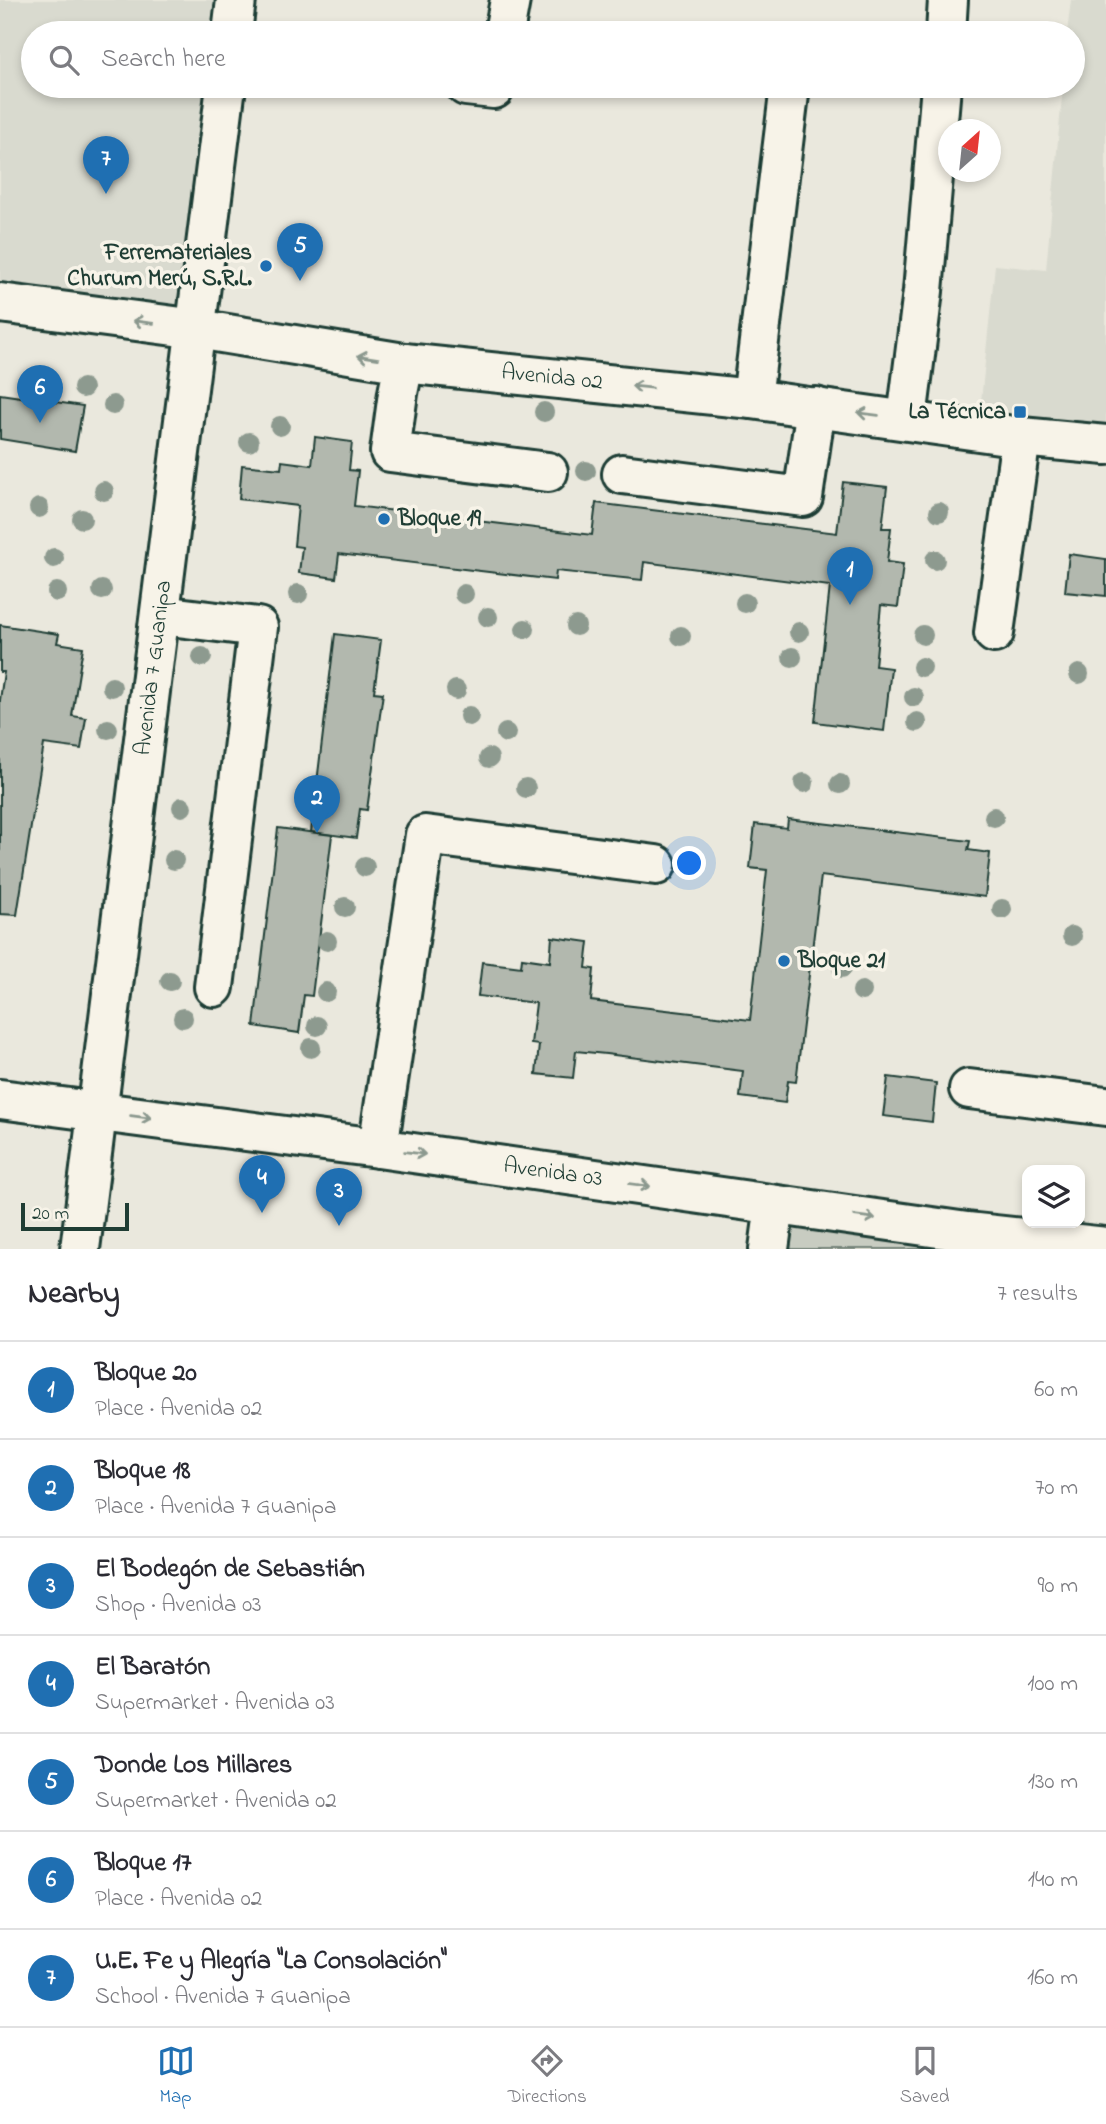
<!DOCTYPE html>
<meta charset="utf-8">
<style>
body{margin:0;font-family:"Indie Flower",sans-serif;background:#f2f2f3;color:#2b2b33}
.controls{position:absolute;right:21px;bottom:21px;display:grid;overflow:hidden;border-radius:14px;box-shadow:0 4px 10px #0003}
.controls button{width:63px;height:63px;display:grid;place-items:center;padding:0;border:0;border-bottom:2px solid #e1e1e2;background:#fff;color:#2b2b33;font:35px sans-serif}
.compass{position:absolute;left:938px;top:119px;width:63px;height:63px;border-radius:50%;background:#fff;box-shadow:0 4px 10px #0003;rotate:27deg}
.scale{position:absolute;left:21px;bottom:18px;width:108px;box-sizing:border-box;padding-left:7px;border:4px solid #1f3d34;border-top:0;font-size:19px;line-height:24px;white-space:nowrap;color:#1f3d34;-webkit-text-stroke:5px #f7f3e8;paint-order:stroke}
.you{position:absolute;left:690px;top:864px;width:24px;height:24px;margin:-18px;border:5px solid #fff;border-radius:50%;background:#1a73e8;box-shadow:0 0 0 10px #1a73e833}
.badge{display:grid;place-items:center;width:46px;height:46px;border-radius:50%;background:#1f6fb2;color:#fff;font-size:23px;font-weight:700}
.pin{position:absolute;translate:-50% -58px;filter:drop-shadow(0 2px 4px #0008)}
.pin::after{content:'';position:absolute;top:37px;width:24px;height:21px;background:inherit;clip-path:polygon(0 0,100% 0,50% 100%)}
.list{margin:0;padding:0;list-style:none}
h2{display:flex;justify-content:space-between;align-items:center;height:91px;margin:0;padding:0 28px;font-size:30px}
h2 small{font-size:23px;font-weight:400;color:#7c7c81}
.list li{display:grid;grid-template-columns:46px 1fr auto;gap:21px;align-items:center;box-sizing:border-box;height:98px;padding:0 28px;border-top:2px solid #e1e1e2}
.list b{display:block;font-size:26px;white-space:nowrap}
.list p{margin:0;font-size:23px;white-space:nowrap;color:#7c7c81}
.list em{font-size:23px;font-style:normal;color:#7c7c81}
.icon{flex:none;width:38px;height:38px;fill:none;stroke:currentColor;stroke-width:2;stroke-linecap:round;stroke-linejoin:round}
.map{position:relative;flex:none;width:1106px;height:1249px;overflow:hidden}
.search{position:absolute;background:#fff;box-shadow:0 4px 10px #0003;left:21px;right:21px;top:21px;height:77px;display:flex;align-items:center;gap:18px;box-sizing:border-box;padding:0 24px;border-radius:38px;color:#7c7c81;font-size:26px}
.sheet{height:777px;background:#fff}
nav{display:flex;justify-content:space-around;align-items:center;box-sizing:border-box;height:98px;border-top:2px solid #e1e1e2;background:#fff;font-size:19px;color:#7c7c81}
nav a{display:grid;justify-items:center;gap:4px}
nav .on{color:#1f6fb2}
.map>svg:first-child{display:block}
.built{fill:#d9dacf}
.green{fill:#c8ccc1;stroke:#74847a;stroke-width:2}
.building{fill:#b2b8ae;stroke:#1f3d34;stroke-width:2}
.lines{fill:none;stroke-linecap:round;stroke-linejoin:round}
.minor-casing{stroke:#1f3d34;stroke-width:44}
.minor{stroke:#f7f3e8;stroke-width:38}
.tree{fill:#8d9a8f}
.oneway{stroke:#8b988e}
.poi-dot{fill:#1f6fb2;stroke:#f7f3e8;stroke-width:2.5}
.labels{text-anchor:middle;dominant-baseline:central;stroke-width:7;stroke-linejoin:round;paint-order:stroke}
.poi-label{font-size:23px;font-weight:bold;fill:#1f3d34;stroke:#f7f3e8;text-anchor:end}
.street-label{font-size:23px;fill:#1f3d34;stroke:#f7f3e8}
</style>
<div class="map">
<svg width="1106" height="1249" viewBox="0 0 1106 1249">
<rect width="100%" height="100%" fill="#eae8dd"/>
<filter id="ink" filterUnits="userSpaceOnUse"><feTurbulence type="fractalNoise" baseFrequency=".0143" numOctaves="2"/><feDisplacementMap in="SourceGraphic" scale="14" xChannelSelector="R" yChannelSelector="G"/><feConvolveMatrix kernelMatrix="1 2 1 2 8 2 1 2 1" color-interpolation-filters="sRGB"/></filter>
<g filter="url(#ink)">
<!-- built -->
<g class="built">
<polygon points="0,0 236,0 232,33 33,33 33,86 226,86 197,329 0,303"/>
<polygon points="1071,0 1106,0 1106,445 978,430 995,265 1046,270 1063,86 1073,86 1073,33 1067,33"/>
</g>
<!-- green -->
<polygon class="green" points="775,1205 1009,1249 769,1249"/>
<!-- building -->
<g class="building">
<polygon points="0,394 83,406 75,451 0,439"/>
<polygon points="315,437 352,442 349,470 358,471 354,506 592,535 596,503 837,533 843,482 887,487 882,528 891,528 887,562 903,564 898,607 881,605 875,666 891,668 884,731 815,722 830,586 644,562 642,580 556,571 555,580 339,554 336,578 299,573 302,547 294,546 298,506 239,499 242,465 281,469 282,461 312,465"/>
<polygon points="1069,554 1106,559 1106,596 1065,592"/>
<polygon points="0,625 59,634 57,643 83,647 72,716 86,718 81,749 44,744 17,915 0,914 0,700 4,672 0,672"/>
<polygon points="335,634 381,640 374,692 383,693 367,810 360,809 356,838 311,832"/>
<polygon points="788,819 970,841 968,850 990,853 985,897 821,876 796,1082 788,1081 785,1103 740,1097 743,1071 606,1054 576,1051 573,1078 536,1074 539,1045 531,1044 536,1003 478,996 482,962 521,967 522,958 550,962 552,937 589,942 586,968 594,969 591,1001 750,1020 767,870 750,868 755,824 787,828"/>
<polygon points="278,828 332,835 312,996 304,995 299,1033 254,1026"/>
<polygon points="888,1077 936,1083 932,1122 883,1116"/>
</g>
<g class="lines">
<!-- minor casing -->
<g class="minor-casing">
<g id="minor">
<polyline points="232,33 236,0"/>
<polyline points="504,33 510,0"/>
<polyline points="946,33 948,0"/>
<polyline points="466,86 494,89 495,86"/>
<polyline points="0,303 197,329 404,363 752,399 1021,437 1106,445"/>
<polyline points="404,363 398,393 390,452 548,472"/>
<polyline points="752,399 790,86"/>
<polyline points="907,419 923,291 941,86"/>
<polyline points="622,474 803,497 816,407"/>
<polyline points="161,615 258,627 214,987"/>
<polyline points="994,633 1021,437"/>
<polyline points="969,1089 1106,1106"/>
<polyline points="0,1099 378,1148 967,1232 1106,1247"/>
<polyline points="378,1148 425,835 656,865"/>
<polyline points="80,1249 226,86"/>
<polyline points="769,1249 775,1205"/>
</g>
</g>
<!-- minor -->
<use href="#minor" class="minor"/>
</g>
<!-- trees -->
<g class="tree">
<circle cx="83" cy="388" r="10"/>
<circle cx="113" cy="405" r="10"/>
<circle cx="544" cy="412" r="10"/>
<circle cx="280" cy="426" r="10"/>
<circle cx="249" cy="442" r="10"/>
<circle cx="586" cy="471" r="10"/>
<circle cx="104" cy="491" r="10"/>
<circle cx="39" cy="508" r="10"/>
<circle cx="939" cy="512" r="10"/>
<circle cx="82" cy="519" r="10"/>
<circle cx="54" cy="558" r="10"/>
<circle cx="935" cy="560" r="10"/>
<circle cx="102" cy="590" r="10"/>
<circle cx="57" cy="592" r="10"/>
<circle cx="298" cy="594" r="10"/>
<circle cx="464" cy="594" r="10"/>
<circle cx="745" cy="603" r="10"/>
<circle cx="488" cy="617" r="10"/>
<circle cx="576" cy="626" r="10"/>
<circle cx="525" cy="629" r="10"/>
<circle cx="799" cy="632" r="10"/>
<circle cx="923" cy="635" r="10"/>
<circle cx="681" cy="636" r="10"/>
<circle cx="202" cy="657" r="10"/>
<circle cx="792" cy="657" r="10"/>
<circle cx="922" cy="667" r="10"/>
<circle cx="1079" cy="674" r="10"/>
<circle cx="112" cy="687" r="10"/>
<circle cx="456" cy="690" r="10"/>
<circle cx="914" cy="697" r="10"/>
<circle cx="469" cy="716" r="10"/>
<circle cx="917" cy="722" r="10"/>
<circle cx="108" cy="729" r="10"/>
<circle cx="506" cy="733" r="10"/>
<circle cx="489" cy="758" r="10"/>
<circle cx="804" cy="783" r="10"/>
<circle cx="840" cy="784" r="10"/>
<circle cx="526" cy="788" r="10"/>
<circle cx="182" cy="807" r="10"/>
<circle cx="994" cy="817" r="10"/>
<circle cx="174" cy="860" r="10"/>
<circle cx="365" cy="867" r="10"/>
<circle cx="345" cy="907" r="10"/>
<circle cx="1002" cy="909" r="10"/>
<circle cx="1072" cy="936" r="10"/>
<circle cx="327" cy="941" r="10"/>
<circle cx="842" cy="968" r="10"/>
<circle cx="170" cy="981" r="10"/>
<circle cx="862" cy="991" r="10"/>
<circle cx="326" cy="992" r="10"/>
<circle cx="183" cy="1018" r="10"/>
<circle cx="317" cy="1026" r="10"/>
<circle cx="311" cy="1048" r="10"/>
</g>
<!-- one-way arrows -->
<defs><path id="oneway-shaft" d="M-6 0H5M1.5-3L5.5 0L1.5 3" fill="none" stroke-width="1.6" stroke-linecap="round" stroke-linejoin="round" transform="scale(1.75)"/></defs>
<g class="oneway">
<use href="#oneway-shaft" transform="translate(143 322) rotate(-172)"/>
<use href="#oneway-shaft" transform="translate(368 357) rotate(-171)"/>
<use href="#oneway-shaft" transform="translate(642 387) rotate(-174)"/>
<use href="#oneway-shaft" transform="translate(868 414) rotate(-173)"/>
<use href="#oneway-shaft" transform="translate(141 1117) rotate(7)"/>
<use href="#oneway-shaft" transform="translate(415 1153) rotate(8)"/>
<use href="#oneway-shaft" transform="translate(640 1185) rotate(8)"/>
<use href="#oneway-shaft" transform="translate(865 1217) rotate(8)"/>
</g>
</g>
<!-- markers -->
<g class="poi-dot">
<circle cx="266" cy="266" r="7"/>
<rect x="1013" y="405" width="14" height="14" rx="3.5"/>
<circle cx="384" cy="519" r="7"/>
<circle cx="784" cy="961" r="7"/>
</g>
<g class="labels">
<!-- poi labels -->
<g class="poi-label">
<text x="252" y="253">Ferremateriales<tspan x="252" dy="26">Churum Merú, S.R.L.</tspan></text>
<text x="1006" y="412">La Técnica</text>
<text x="398" y="519" text-anchor="start">Bloque 19</text>
<text x="798" y="961" text-anchor="start">Bloque 21</text>
</g>
<!-- street labels -->
<g class="street-label">
<text transform="translate(552 378) rotate(6)">Avenida 02</text>
<text transform="translate(154 668) rotate(-83)">Avenida 7 Guanipa</text>
<text transform="translate(553 1173) rotate(8)">Avenida 03</text>
</g>
</g>
</svg>
<div class="controls">
<button><svg class="icon" aria-label="layers" viewBox="0 0 24 24"><path d="M12 4l9 5-9 5-9-5zM3 14l9 5 9-5"/></svg></button>
</div>
<svg class="compass" viewBox="-18 -18 36 36"><path d="M0-13l5 13h-10z" fill="#e53935"/><path d="M0 13l5-13h-10z" fill="#7c7c81"/></svg>
<div class="scale">20 m</div>
<div class="you"></div>
<div class="pin badge" style="left:850px;top:605px">1</div>
<div class="pin badge" style="left:317px;top:833px">2</div>
<div class="pin badge" style="left:339px;top:1226px">3</div>
<div class="pin badge" style="left:262px;top:1213px">4</div>
<div class="pin badge" style="left:300px;top:281px">5</div>
<div class="pin badge" style="left:40px;top:423px">6</div>
<div class="pin badge" style="left:106px;top:194px">7</div>
<div class="search"><svg class="icon" aria-label="search" viewBox="0 0 24 24"><circle cx="10" cy="10" r="6"/><path d="M15 15l6 6"/></svg>Search here</div>
</div>
<section class="sheet">
<h2>Nearby<small>7 results</small></h2>
<ul class="list">
<li><span class="badge">1</span><div><b>Bloque 20</b><p>Place · Avenida 02</p></div><em>60 m</em></li>
<li><span class="badge">2</span><div><b>Bloque 18</b><p>Place · Avenida 7 Guanipa</p></div><em>70 m</em></li>
<li><span class="badge">3</span><div><b>El Bodegón de Sebastián</b><p>Shop · Avenida 03</p></div><em>90 m</em></li>
<li><span class="badge">4</span><div><b>El Baratón</b><p>Supermarket · Avenida 03</p></div><em>100 m</em></li>
<li><span class="badge">5</span><div><b>Donde Los Millares</b><p>Supermarket · Avenida 02</p></div><em>130 m</em></li>
<li><span class="badge">6</span><div><b>Bloque 17</b><p>Place · Avenida 02</p></div><em>140 m</em></li>
<li><span class="badge">7</span><div><b>U.E. Fe y Alegría &quot;La Consolación&quot;</b><p>School · Avenida 7 Guanipa</p></div><em>160 m</em></li>
</ul>
</section>
<nav>
<a class="on"><svg class="icon" aria-label="map" viewBox="0 0 24 24"><path d="M3 6l6-2 6 2 6-2v14l-6 2-6-2-6 2zM9 4v14M15 6v14"/></svg>Map</a>
<a><svg class="icon" aria-label="directions" viewBox="0 0 24 24"><path d="M12 3l9 9-9 9-9-9zM9 14v-3h6M13 9l2 2-2 2"/></svg>Directions</a>
<a><svg class="icon" aria-label="saved" viewBox="0 0 24 24"><path d="M7 4h10v16l-5-4-5 4z"/></svg>Saved</a>
</nav>
